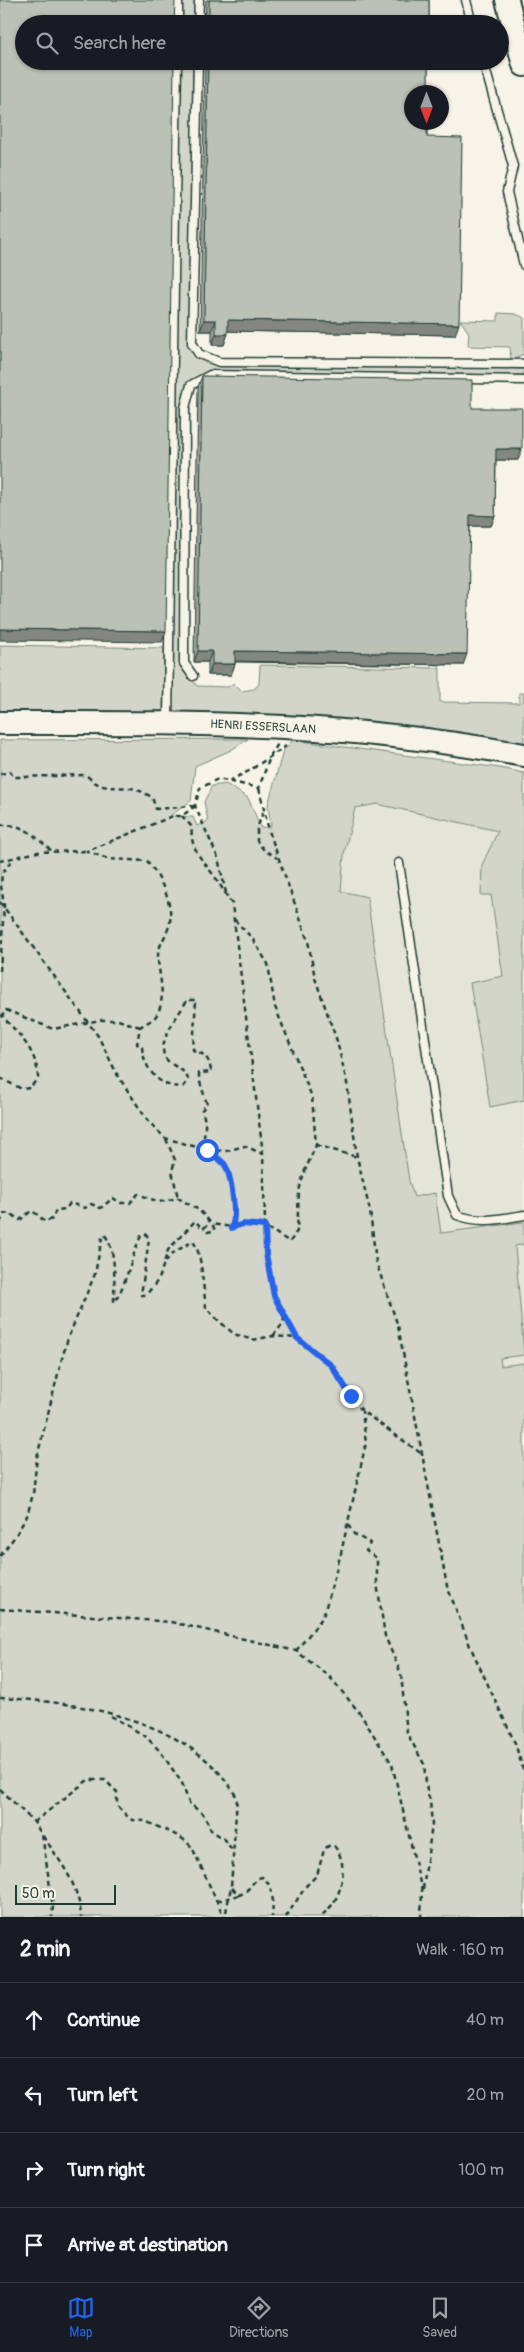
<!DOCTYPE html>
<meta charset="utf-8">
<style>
body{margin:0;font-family:Pangolin,sans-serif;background:#242831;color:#f1f3f6}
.compass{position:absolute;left:404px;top:85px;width:45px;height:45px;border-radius:50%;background:#171b24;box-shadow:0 1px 4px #0004;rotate:180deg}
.scale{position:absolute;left:15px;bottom:12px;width:101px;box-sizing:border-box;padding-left:5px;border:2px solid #1f3d34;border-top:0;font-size:14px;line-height:18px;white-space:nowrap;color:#1f3d34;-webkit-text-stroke:4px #f7f3e8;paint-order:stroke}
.stop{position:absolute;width:15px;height:15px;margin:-11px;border:4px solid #2563eb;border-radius:50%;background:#fff}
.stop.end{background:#2563eb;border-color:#fff;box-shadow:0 1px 5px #0008}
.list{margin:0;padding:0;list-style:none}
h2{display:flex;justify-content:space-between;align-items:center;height:65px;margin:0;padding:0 20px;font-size:21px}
h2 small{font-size:16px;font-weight:400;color:#9ea1a6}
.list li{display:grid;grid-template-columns:32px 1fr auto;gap:15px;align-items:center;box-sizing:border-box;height:75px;padding:0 20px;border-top:1px solid #363941}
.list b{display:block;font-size:19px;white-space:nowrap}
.list em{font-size:16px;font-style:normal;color:#9ea1a6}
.icon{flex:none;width:28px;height:28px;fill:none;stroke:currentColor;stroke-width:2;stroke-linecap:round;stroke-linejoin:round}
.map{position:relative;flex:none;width:524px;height:1917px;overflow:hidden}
.search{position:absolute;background:#171b24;box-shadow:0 1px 4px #0004;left:15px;right:15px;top:15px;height:55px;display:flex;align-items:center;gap:12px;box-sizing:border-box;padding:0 18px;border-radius:28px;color:#9ea1a6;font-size:19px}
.sheet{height:365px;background:#171b24}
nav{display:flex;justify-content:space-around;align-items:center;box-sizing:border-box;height:70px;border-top:1px solid #363941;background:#171b24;font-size:14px;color:#9ea1a6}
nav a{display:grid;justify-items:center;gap:2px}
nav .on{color:#2563eb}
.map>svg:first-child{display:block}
.built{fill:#e5e4d9}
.green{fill:#d3d5ca;stroke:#79897f}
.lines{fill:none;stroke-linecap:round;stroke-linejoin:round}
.lane-casing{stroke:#1f3d34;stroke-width:11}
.secondary-casing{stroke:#1f3d34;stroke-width:26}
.path{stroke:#1f3d34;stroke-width:2.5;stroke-dasharray:5 4;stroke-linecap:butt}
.lane{stroke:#f7f3e8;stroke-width:8}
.secondary{stroke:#f7f3e8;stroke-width:22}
.wall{fill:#a1a69d;stroke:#1f3d34}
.shaded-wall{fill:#83877f;stroke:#1f3d34}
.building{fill:#bbc1b6;stroke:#1f3d34}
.route{stroke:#2563eb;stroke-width:6}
.labels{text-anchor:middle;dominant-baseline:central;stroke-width:4;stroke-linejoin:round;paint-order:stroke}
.street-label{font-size:12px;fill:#1f3d34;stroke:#f7f3e8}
</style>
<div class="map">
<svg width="524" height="1917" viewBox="0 0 524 1917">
<rect width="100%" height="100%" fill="#f7f3e8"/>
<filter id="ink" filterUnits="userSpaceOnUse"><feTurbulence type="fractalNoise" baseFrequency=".02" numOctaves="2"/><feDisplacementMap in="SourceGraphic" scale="10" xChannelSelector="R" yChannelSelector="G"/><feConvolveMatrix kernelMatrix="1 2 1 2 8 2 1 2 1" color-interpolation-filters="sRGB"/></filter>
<g filter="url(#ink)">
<!-- built -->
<polygon class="built" points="377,804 499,831 524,839 524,1434 424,1231 409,1181 341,891 344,854 355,808"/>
<!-- green -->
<g class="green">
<rect x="180" y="0" width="14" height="24"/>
<path d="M180,61H193L190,345C198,359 206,363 223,365L524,369V375L211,372L194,380L182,407L180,663L197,686L228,687L234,683L242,691L254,689L259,684L260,665L440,668V702L519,703V693H524V744L317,717L173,715L171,656Z"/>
<polygon points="498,313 516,314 524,318 524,354 511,360 510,347 468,346 469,333 460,320 498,321"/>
<polygon points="0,645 164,648 163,714 0,713"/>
<polygon points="248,739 231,750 195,766 191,801 170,816 193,817 197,826 208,821 204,802 212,786 226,784 248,798 261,828 271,826 268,805 283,751 293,740 500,768 524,773 524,1100 490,1107 470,983 503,976 491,895 481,895 482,865 498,831 377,804 355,808 344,854 341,891 367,897 409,1181 414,1197 435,1193 441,1233 524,1222 524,1244 515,1246 524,1355 500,1358 501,1366 524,1363 524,1917 0,1917 0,740"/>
</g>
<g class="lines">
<!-- lane casing -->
<g class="lane-casing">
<g id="lane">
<polyline points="466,0 472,24"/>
<polyline points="178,24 178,0"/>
<polyline points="198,24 199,0"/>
<polyline points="198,61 192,343 199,354 219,362 524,364"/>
<polyline points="483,61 513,166 507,192 524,265"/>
<polyline points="193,676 184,663 185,408 191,385 210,375 524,380"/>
<polyline points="168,722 177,61"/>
<path d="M399,863L448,1196L457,1215C480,1224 501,1219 524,1215"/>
</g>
</g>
<!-- secondary casing -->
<g class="secondary-casing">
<g id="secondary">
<polyline points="507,0 524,65"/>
<path d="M0,723C94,723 189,722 284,727C364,731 445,741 524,755"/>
</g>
</g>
<!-- path -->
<g class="path">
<path d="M0,774L10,772L14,777H21L86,775C103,791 109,786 130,788C137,788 145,794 152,797L156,809L194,806"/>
<polyline points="229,781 249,771 286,746"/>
<polyline points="259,788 269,831 308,941 315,978 337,1041 347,1083 357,1157 370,1211 376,1262 398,1326 447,1586 470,1646 515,1743 524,1773"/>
<polyline points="263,812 257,829 257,841 264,850 277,858"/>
<path d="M182,816L192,827C189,849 203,860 215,877C221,886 226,895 232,904L263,1154"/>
<path d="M0,825C27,824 33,836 52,851"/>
<polyline points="0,861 37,852 87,851"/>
<polyline points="226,893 218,858 195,806 200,788 218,779 259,788 271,754 278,744"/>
<polyline points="0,902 98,1036 118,1076 148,1121 165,1138 207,1150 226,1151 245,1146 263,1154 266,1254 274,1296 297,1338 331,1365 362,1411 422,1454"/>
<polyline points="0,971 4,905 1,886 2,873 13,859"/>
<path d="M0,1078L22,1089L30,1088L38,1078C38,1052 18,1033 2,1016L6,1010L53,1029L101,1020H118L140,1027"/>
<polyline points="166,1139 175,1160 172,1171 178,1198"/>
<polyline points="316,1145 357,1157"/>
<polyline points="0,1223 4,1214 9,1213 20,1220 31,1211 37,1214 45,1222 52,1219 56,1210 66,1209 70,1203 85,1208 91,1204 101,1208 113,1198 121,1203 130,1203 138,1194 159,1202 178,1198 199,1210 212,1224"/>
<path d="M232,1227C257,1219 269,1229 290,1242L297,1231L299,1191L304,1173L316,1145L312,1097L275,1007L268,964L252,938L232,917"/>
<polyline points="165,1262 173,1253 193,1241 197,1248 201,1264 206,1308 219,1321 234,1334 253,1340 273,1336 297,1338"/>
<polyline points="273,1336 282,1325 285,1316"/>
<polyline points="348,1525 354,1534 370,1543 366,1551 377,1558 377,1583 385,1636 401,1674 407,1733 424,1764 427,1792 430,1800 432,1825 423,1889"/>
<path d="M0,1556L16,1535L27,1516L33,1494L37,1457L61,1362L68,1338L95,1274L102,1238L105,1235C117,1253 114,1281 114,1302C125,1289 132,1254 141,1236L146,1234L149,1239L141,1295H146L159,1279L168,1250L195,1221L203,1229L206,1226L208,1232L215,1230L212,1224L231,1227C238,1219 231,1172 224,1163C219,1158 209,1155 206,1148C202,1139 205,1135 205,1126C206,1121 203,1115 202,1110L207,1104L199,1079V1073L211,1072C210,1059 205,1054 193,1050L196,1000H187C180,1014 152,1046 168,1061C175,1068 184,1068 188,1079L184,1086C160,1090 144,1069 142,1047L137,1044L140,1027C144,1024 153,1020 156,1016C167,1000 159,976 158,959C157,945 168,935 170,922C173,902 159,875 147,861L108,859L87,851L173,816H182L195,806"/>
<polyline points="0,1609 171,1622 296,1651 329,1676 359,1712 392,1764 422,1891 421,1917"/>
<polyline points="296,1651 323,1617 341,1553 366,1443 362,1411"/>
<path d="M0,1698C80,1701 196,1721 237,1798L231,1887L225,1917"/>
<polyline points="111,1716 145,1736 160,1751 182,1783 189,1803 204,1815 211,1830 224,1839 233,1851"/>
<polyline points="0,1789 34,1822 42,1835 53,1906 52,1917"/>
<polyline points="34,1822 88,1780 105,1780 117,1792 117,1805 127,1816 132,1820 145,1821 172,1833 183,1839 192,1847 224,1917"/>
<path d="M43,1836C61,1863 79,1884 81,1917"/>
<path d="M232,1888L239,1895C250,1892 252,1879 262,1877C275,1886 273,1903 272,1917"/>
<polyline points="217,1901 239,1895"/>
<path d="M286,1917L306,1886L317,1875L324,1850L328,1846H334C348,1861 343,1890 332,1905C329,1909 324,1912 322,1917"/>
</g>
<!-- lane -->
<use href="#lane" class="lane"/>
<!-- secondary -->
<use href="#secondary" class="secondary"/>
</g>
<!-- wall -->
<g class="wall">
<polygon points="206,0 429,0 429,24 205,24"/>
<polygon points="205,61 428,61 427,137 455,335 228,331 224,345 212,345 212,331 200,331"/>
<polygon points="202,376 472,408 518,460 496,460 495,516 491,526 470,526 463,665 235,662 235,664 231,675 208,675 208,662 194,662 198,387"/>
</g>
<!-- shaded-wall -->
<g class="shaded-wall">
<polygon points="204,320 216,320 212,331 200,331"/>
<polygon points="228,320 459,324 455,335 224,331"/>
<polygon points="216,334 228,334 224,345 212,345"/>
<polygon points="496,449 522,449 518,460 492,460"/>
<polygon points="470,515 495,516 491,526 466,526"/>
<polygon points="0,629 166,631 162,642 0,640"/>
<polygon points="198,651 212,651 208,662 194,662"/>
<polygon points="235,651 467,654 463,665 231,661"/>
<polygon points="212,664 235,664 231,675 208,675"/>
</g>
<!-- building -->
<g class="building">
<polygon points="0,0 175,0 174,24 24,24 24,61 174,61 166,631 0,629"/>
<rect x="209" y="0" width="220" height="24"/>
<polygon points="208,61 428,61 428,92 412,92 412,122 427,122 427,137 462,138 459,324 228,320 228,334 216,334 216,320 204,320"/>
<polygon points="202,376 472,380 472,408 522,408 522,449 496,449 495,516 470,515 467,654 235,651 235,664 212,664 212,651 198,651"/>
</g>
</g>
<g class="lines" filter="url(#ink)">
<!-- route -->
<path class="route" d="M207,1150C212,1155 222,1160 225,1165C231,1175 238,1219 231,1228L243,1224L265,1226L266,1254L274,1296L297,1338L331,1365L351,1396"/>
</g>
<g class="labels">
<!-- street labels -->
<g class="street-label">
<text transform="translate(263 727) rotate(3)">HENRI ESSERSLAAN</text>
</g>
</g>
</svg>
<svg class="compass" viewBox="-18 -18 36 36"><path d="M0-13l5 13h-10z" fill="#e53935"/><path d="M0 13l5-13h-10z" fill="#9ea1a6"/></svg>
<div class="scale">50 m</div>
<div class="stop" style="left:207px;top:1150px"></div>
<div class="stop end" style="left:351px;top:1396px"></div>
<div class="search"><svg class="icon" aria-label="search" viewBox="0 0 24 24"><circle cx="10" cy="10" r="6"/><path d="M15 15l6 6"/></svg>Search here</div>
</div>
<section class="sheet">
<h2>2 min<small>Walk · 160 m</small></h2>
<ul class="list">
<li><svg class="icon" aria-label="ahead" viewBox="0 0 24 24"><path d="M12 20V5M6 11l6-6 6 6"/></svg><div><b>Continue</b></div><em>40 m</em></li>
<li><svg class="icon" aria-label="left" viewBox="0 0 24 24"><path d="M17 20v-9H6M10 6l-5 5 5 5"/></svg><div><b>Turn left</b></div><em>20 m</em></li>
<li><svg class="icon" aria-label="right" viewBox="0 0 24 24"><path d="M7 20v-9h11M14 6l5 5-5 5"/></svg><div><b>Turn right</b></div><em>100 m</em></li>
<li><svg class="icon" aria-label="arrive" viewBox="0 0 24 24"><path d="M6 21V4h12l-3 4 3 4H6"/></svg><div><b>Arrive at destination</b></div></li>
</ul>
</section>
<nav>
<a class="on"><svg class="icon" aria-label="map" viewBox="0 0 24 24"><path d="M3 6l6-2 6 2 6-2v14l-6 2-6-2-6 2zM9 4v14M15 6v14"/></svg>Map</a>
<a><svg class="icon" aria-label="directions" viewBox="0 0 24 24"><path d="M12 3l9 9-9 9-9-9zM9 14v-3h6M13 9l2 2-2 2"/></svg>Directions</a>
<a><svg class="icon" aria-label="saved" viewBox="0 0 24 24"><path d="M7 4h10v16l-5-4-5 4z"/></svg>Saved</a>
</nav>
